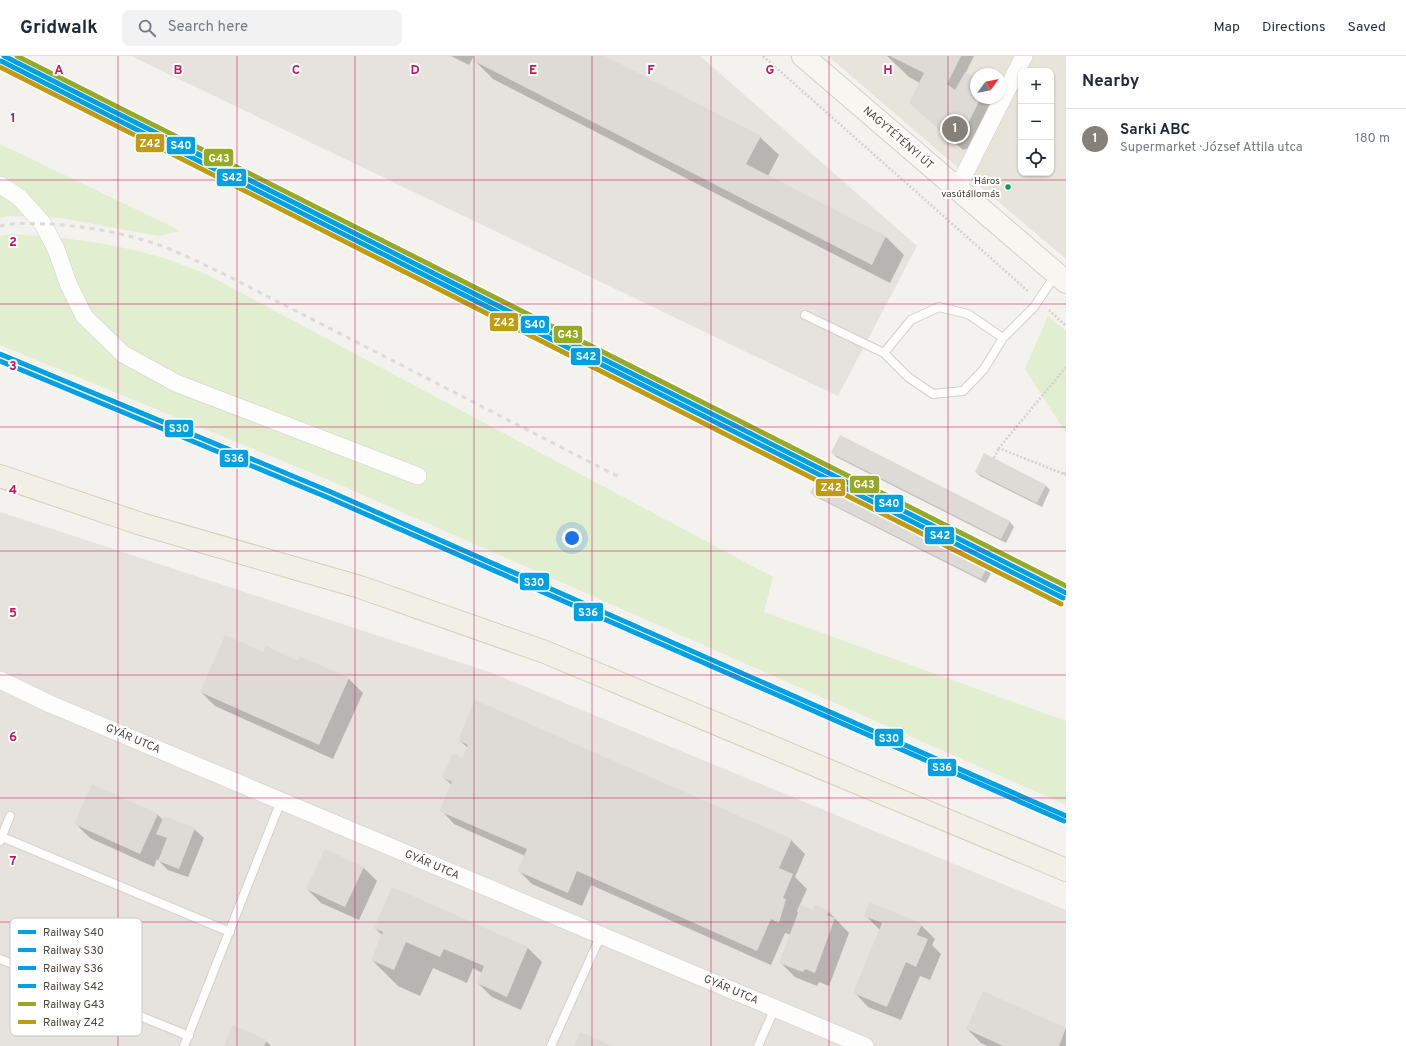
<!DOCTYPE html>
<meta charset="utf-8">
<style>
body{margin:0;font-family:Overpass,sans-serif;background:#f2f2f3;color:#1f2937}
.controls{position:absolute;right:12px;top:12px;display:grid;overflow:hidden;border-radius:8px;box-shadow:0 1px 3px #0004}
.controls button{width:36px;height:36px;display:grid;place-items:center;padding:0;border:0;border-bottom:1px solid #e0e1e3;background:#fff;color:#1f2937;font:20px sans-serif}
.compass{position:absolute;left:970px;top:12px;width:36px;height:36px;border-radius:50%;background:#fff;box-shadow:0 1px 3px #0004;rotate:57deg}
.you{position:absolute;left:572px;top:482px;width:14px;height:14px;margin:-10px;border:3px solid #fff;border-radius:50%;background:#1a73e8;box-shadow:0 0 0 6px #1a73e833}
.badge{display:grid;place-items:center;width:26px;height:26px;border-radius:50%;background:#868178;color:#fff;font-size:13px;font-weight:700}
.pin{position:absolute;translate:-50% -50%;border:2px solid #fff;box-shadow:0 1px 4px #0006}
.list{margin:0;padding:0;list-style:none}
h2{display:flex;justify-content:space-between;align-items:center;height:52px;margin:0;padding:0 16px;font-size:17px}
h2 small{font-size:13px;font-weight:400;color:#747a83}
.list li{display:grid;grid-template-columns:26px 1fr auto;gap:12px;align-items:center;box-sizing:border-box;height:60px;padding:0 16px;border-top:1px solid #e0e1e3}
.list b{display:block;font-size:15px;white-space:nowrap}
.list p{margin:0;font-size:13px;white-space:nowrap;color:#747a83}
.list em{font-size:13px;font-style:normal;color:#747a83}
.icon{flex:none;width:22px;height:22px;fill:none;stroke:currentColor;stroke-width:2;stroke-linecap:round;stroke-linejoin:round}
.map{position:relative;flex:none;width:1066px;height:990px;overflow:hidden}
header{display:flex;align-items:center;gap:24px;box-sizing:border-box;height:56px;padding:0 20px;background:#fff;border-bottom:1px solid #e0e1e3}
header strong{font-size:19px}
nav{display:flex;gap:22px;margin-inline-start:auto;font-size:14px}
.search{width:280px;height:36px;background:#f2f2f3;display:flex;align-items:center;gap:10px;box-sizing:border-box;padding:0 14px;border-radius:8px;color:#747a83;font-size:15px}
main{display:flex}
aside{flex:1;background:#fff}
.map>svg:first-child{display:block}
.residential{fill:#e7e4dc;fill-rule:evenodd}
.industrial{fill:#e6e2de}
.green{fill:#e1eecf}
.shadow{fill:#0003}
.building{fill:#dedbd6}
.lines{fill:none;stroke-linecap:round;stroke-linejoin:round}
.service-casing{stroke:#d2d0cb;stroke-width:10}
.minor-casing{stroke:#d2d0cb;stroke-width:18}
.secondary-casing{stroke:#d3cfc5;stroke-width:24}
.primary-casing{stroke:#d6cebb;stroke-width:24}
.path{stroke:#d3d2cc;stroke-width:2.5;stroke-dasharray:2 2;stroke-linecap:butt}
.service{stroke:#fdfdfc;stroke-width:8}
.minor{stroke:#fdfdfc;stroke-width:17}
.secondary{stroke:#f7f6f1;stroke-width:22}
.primary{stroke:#f2efe6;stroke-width:22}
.rail{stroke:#dbdbda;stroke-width:3;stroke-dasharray:5 5;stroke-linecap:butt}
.rail-1-casing{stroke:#fff;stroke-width:8}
.rail-2-casing{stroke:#fff;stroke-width:8}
.rail-3-casing{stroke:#fff;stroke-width:8}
.rail-4-casing{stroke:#fff;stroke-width:8}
.rail-5-casing{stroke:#fff;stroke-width:8}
.rail-6-casing{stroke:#fff;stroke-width:8}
.rail-1{stroke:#00a0e3;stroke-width:5}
.rail-2{stroke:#00a0e3;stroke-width:5}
.rail-3{stroke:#00a0e3;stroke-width:5}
.rail-4{stroke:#00a0e3;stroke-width:5}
.rail-5{stroke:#97a926;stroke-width:5}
.rail-6{stroke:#bf9c14;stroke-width:5}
.grid{fill:none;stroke:#c2185b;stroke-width:1;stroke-opacity:0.55}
.bus-dot{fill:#00a651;stroke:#fff;stroke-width:1.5}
.labels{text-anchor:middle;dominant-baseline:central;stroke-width:4;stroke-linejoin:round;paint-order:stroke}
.bus-label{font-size:10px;fill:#4b4439;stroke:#fff;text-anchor:end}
.street-label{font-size:11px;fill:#4b4439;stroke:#fff}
.key{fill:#fff;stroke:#c9c7c4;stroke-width:1}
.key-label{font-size:11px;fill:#4b4439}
.grid-label{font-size:13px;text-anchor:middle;font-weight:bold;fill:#c2185b;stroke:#fff;stroke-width:4;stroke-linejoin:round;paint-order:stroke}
.line-badge{stroke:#fff;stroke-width:1.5}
.badge-label{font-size:11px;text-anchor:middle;font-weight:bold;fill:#fff}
</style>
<header>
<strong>Gridwalk</strong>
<div class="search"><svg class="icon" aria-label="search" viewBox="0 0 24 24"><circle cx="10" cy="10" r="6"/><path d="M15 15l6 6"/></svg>Search here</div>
<nav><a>Map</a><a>Directions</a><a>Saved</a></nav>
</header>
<main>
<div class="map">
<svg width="1066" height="990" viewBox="0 0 1066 990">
<rect width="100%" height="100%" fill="#f4f2ee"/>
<!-- residential -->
<path class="residential" d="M828,0H1066V203L942,98ZM1021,15H1051V117H1021ZM976,18H1000V42H976Z"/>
<!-- industrial -->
<g class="industrial">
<polygon points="131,0 700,0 917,190 838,340"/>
<polygon points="0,456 492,617 1066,854 1066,990 0,990"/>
</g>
<!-- green -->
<g class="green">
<polygon points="0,88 181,175 158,180 61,162 10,160 0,162"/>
<path d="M13,178C60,181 107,186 153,199C170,203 186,211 202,216L773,521L764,556L1066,665V749L336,427L0,289V180Z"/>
<polygon points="1048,260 1066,275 1066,377 1025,313"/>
</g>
<!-- shadow -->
<g class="shadow">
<polygon points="451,0 474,0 469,9"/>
<polygon points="477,0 603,0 760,81 779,99 768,120 886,181 904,199 890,227 493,23 475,5"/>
<polygon points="887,0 974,0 965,18 976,23 976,42 994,42 969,92 963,94 920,56 920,27 909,21"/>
<polygon points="840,380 1010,466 1014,471 1006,487 836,401 832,396"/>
<polygon points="976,416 1046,430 1050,434 1042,451 980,420"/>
<polygon points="811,437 989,507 994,511 986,527 816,441"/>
<polygon points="264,598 299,606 301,602 349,623 363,637 333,703 215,650 201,636"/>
<polygon points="459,684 791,784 805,798 795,821 807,833 797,855 799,858 814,855 828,855 849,877 829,930 819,926 817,930 795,921 781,907 791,879 785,877 771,909 591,829 582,850 532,828 518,814 525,800 454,768 441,754 452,729 443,721 463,703 468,692"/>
<polygon points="157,758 163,764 194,773 204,782 188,821 168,814 157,803 154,811 90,782 76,768"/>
<polygon points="363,811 377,825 359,864 321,847 307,833"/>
<polygon points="392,832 528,892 542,906 521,954 492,941 478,927 482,917 473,912 467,927 433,912 420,940 398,930 372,904 382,879 375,872"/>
<polygon points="865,859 921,869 935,883 932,889 941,898 930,924 920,920 901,964 868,951 855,937 880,874"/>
<polygon points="983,936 1066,973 1066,990 988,990 981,987 967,973"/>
<polygon points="234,970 266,985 271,990 225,990"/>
</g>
<!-- building -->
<g class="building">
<polygon points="476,0 605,0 761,80 746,108 886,180 872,209 474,5"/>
<polygon points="890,0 961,0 947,28 955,34 965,16 976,22 976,42 981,42 960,83 953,85 909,47 924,17"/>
<polygon points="840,379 1010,465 1001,483 831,397"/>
<polygon points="984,397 1046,429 1037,447 975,416"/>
<polygon points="819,419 990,506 981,523 810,437"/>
<polygon points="225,579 263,596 266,590 298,605 300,600 349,622 319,689 200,636"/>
<polygon points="475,644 792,783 779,812 793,818 783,842 786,843 779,867 771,863 757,895 577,815 568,837 517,815 527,793 439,755 452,726 442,721 453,697 462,702 468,689 458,684"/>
<polygon points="92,728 158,758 140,798 74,768"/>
<polygon points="164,760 195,772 179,813 158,805 167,782 156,778"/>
<polygon points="325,793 364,811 345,851 306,833"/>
<polygon points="392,831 528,891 507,941 477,927 484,910 444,893 440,901 406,886 394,914 371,904 383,876 374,872"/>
<polygon points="870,846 922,868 917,879 928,883 916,911 906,906 887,951 853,937 882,867 864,860"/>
<polygon points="801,849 813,854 815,849 829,855 827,859 835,862 815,917 805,913 803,916 779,907"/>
<polygon points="983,935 1066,972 1059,990 1003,990 966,973"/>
<polygon points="233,969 267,984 264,990 224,990"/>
<polygon points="580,976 613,990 574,990"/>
</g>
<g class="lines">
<!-- service casing -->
<g class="service-casing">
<g id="service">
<polyline points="805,259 884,297"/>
<polyline points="1003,282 968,258 939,251 911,264 884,297 908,321 933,338 963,335 984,313 1003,282 1034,251 1056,218"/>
<polyline points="2,781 230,876"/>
<polyline points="0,785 10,760"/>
<polyline points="0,903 189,980"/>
<polyline points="184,990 281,745"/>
<polyline points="551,990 601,879"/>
<polyline points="758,990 775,952"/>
</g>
</g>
<!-- minor casing -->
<g class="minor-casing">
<g id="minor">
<polyline points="0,129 19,141 43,168 56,193 68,227 84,260 123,298 176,327 418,420"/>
<polyline points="957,133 1024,0"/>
<polyline points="0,624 50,648 865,990"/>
</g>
</g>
<!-- secondary casing -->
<g class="secondary-casing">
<polyline id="secondary" points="803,0 1066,226"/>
</g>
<!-- primary casing -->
<g class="primary-casing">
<polyline id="primary" points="0,420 141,468 360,531 545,596 1066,814"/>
</g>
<!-- path -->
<g class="path">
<polyline points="763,0 1029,236"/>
<polyline points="1049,254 1066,270"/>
<polyline points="1066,311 999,392 1066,419"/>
<polyline points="994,402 999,392"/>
<polyline points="1064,418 1066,414"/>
</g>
<!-- service -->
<use href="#service" class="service"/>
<!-- minor -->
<use href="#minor" class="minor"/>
<!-- secondary -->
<use href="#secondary" class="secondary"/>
<!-- primary -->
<use href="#primary" class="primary"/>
<!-- rail -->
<path class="rail" d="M0,170C15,166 33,168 49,168C84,170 119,176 153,187C178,195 202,208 226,219L621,422"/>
<!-- rail-1 casing -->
<g class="rail-1-casing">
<polyline id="rail-1" points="4,0 1066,537"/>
</g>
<!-- rail-2 casing -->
<g class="rail-2-casing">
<polyline id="rail-2" points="0,298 331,436 1066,760"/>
</g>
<!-- rail-3 casing -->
<g class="rail-3-casing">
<polyline id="rail-3" points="0,305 329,442 1064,765"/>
</g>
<!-- rail-4 casing -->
<g class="rail-4-casing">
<polyline id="rail-4" points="1,5 1063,542"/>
</g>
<!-- rail-5 casing -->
<g class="rail-5-casing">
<polyline id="rail-5" points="17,0 1066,530"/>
</g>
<!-- rail-6 casing -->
<g class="rail-6-casing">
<polyline id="rail-6" points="0,11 1061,548"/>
</g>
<!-- rail-1 -->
<use href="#rail-1" class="rail-1"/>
<!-- rail-2 -->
<use href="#rail-2" class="rail-2"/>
<!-- rail-3 -->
<use href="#rail-3" class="rail-3"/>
<!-- rail-4 -->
<use href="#rail-4" class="rail-4"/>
<!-- rail-5 -->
<use href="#rail-5" class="rail-5"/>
<!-- rail-6 -->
<use href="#rail-6" class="rail-6"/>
</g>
<!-- grid -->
<path class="grid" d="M118,0V990M237,0V990M355,0V990M474,0V990M592,0V990M711,0V990M829,0V990M948,0V990M0,124H1066M0,248H1066M0,371H1066M0,495H1066M0,619H1066M0,742H1066M0,866H1066"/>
<!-- markers -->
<circle class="bus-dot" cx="1008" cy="131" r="3.5"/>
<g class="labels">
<!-- bus labels -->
<g class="bus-label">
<text x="1000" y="125">Háros<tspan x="1000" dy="13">vasútállomás</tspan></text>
</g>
<!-- street labels -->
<g class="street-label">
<text transform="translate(898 82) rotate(41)">NAGYTÉTÉNYI ÚT</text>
<text transform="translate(133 683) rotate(23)">GYÁR UTCA</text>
<text transform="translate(432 809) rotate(23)">GYÁR UTCA</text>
<text transform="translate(731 934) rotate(23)">GYÁR UTCA</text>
</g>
</g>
<!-- legend -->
<rect x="10" y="862" width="132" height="118" rx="6" class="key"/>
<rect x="18" y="874" width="18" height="4" fill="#00a0e3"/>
<rect x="18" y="892" width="18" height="4" fill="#00a0e3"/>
<rect x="18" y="910" width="18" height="4" fill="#00a0e3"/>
<rect x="18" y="928" width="18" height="4" fill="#00a0e3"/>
<rect x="18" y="946" width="18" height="4" fill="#97a926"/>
<rect x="18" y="964" width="18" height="4" fill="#bf9c14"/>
<g class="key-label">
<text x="43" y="880">Railway S40</text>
<text x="43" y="898">Railway S30</text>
<text x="43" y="916">Railway S36</text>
<text x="43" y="934">Railway S42</text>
<text x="43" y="952">Railway G43</text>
<text x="43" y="970">Railway Z42</text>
</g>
<g class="grid-label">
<text x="59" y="18">A</text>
<text x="178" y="18">B</text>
<text x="296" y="18">C</text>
<text x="415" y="18">D</text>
<text x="533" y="18">E</text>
<text x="651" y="18">F</text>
<text x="770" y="18">G</text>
<text x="888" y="18">H</text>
<text x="13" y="66">1</text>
<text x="13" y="190">2</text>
<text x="13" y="314">3</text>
<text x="13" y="438">4</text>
<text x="13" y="561">5</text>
<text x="13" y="685">6</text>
<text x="13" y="809">7</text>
</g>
<g class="line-badge">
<rect x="135" y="77" width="30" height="20" rx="4" fill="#bf9c14"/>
<rect x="166" y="80" width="30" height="19" rx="4" fill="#00a0e3"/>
<rect x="203" y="92" width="31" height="19" rx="4" fill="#97a926"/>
<rect x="216" y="112" width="31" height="19" rx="4" fill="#00a0e3"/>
<rect x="489" y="256" width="30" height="20" rx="4" fill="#bf9c14"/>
<rect x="520" y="259" width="30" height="19" rx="4" fill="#00a0e3"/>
<rect x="553" y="269" width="30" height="19" rx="4" fill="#97a926"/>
<rect x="570" y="291" width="31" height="19" rx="4" fill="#00a0e3"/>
<rect x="164" y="363" width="30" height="19" rx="4" fill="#00a0e3"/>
<rect x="219" y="393" width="30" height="19" rx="4" fill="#00a0e3"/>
<rect x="849" y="419" width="31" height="19" rx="4" fill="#97a926"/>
<rect x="815" y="422" width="31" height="19" rx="4" fill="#bf9c14"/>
<rect x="874" y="438" width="30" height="19" rx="4" fill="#00a0e3"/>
<rect x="924" y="470" width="31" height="19" rx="4" fill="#00a0e3"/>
<rect x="519" y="516" width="31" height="19" rx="4" fill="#00a0e3"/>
<rect x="573" y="546" width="31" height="20" rx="4" fill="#00a0e3"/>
<rect x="874" y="672" width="30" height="19" rx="4" fill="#00a0e3"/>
<rect x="927" y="702" width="30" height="19" rx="4" fill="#00a0e3"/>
</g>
<g class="badge-label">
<text x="150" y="91">Z42</text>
<text x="181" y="93">S40</text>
<text x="219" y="106">G43</text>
<text x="232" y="125">S42</text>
<text x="504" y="270">Z42</text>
<text x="535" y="272">S40</text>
<text x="568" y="282">G43</text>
<text x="586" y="304">S42</text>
<text x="179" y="376">S30</text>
<text x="234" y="406">S36</text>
<text x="864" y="432">G43</text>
<text x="831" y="435">Z42</text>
<text x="889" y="451">S40</text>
<text x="940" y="483">S42</text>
<text x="534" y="530">S30</text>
<text x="588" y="560">S36</text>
<text x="889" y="686">S30</text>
<text x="942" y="715">S36</text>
</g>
</svg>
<div class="controls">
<button>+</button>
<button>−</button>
<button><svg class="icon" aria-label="locate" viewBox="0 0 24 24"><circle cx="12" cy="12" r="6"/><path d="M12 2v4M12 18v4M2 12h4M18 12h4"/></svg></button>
</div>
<svg class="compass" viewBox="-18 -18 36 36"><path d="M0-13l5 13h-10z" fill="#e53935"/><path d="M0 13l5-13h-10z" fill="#747a83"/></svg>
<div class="you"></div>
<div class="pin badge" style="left:955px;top:73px">1</div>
</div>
<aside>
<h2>Nearby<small></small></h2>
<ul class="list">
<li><span class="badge">1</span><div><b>Sarki ABC</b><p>Supermarket · József Attila utca</p></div><em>180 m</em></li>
</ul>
</aside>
</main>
